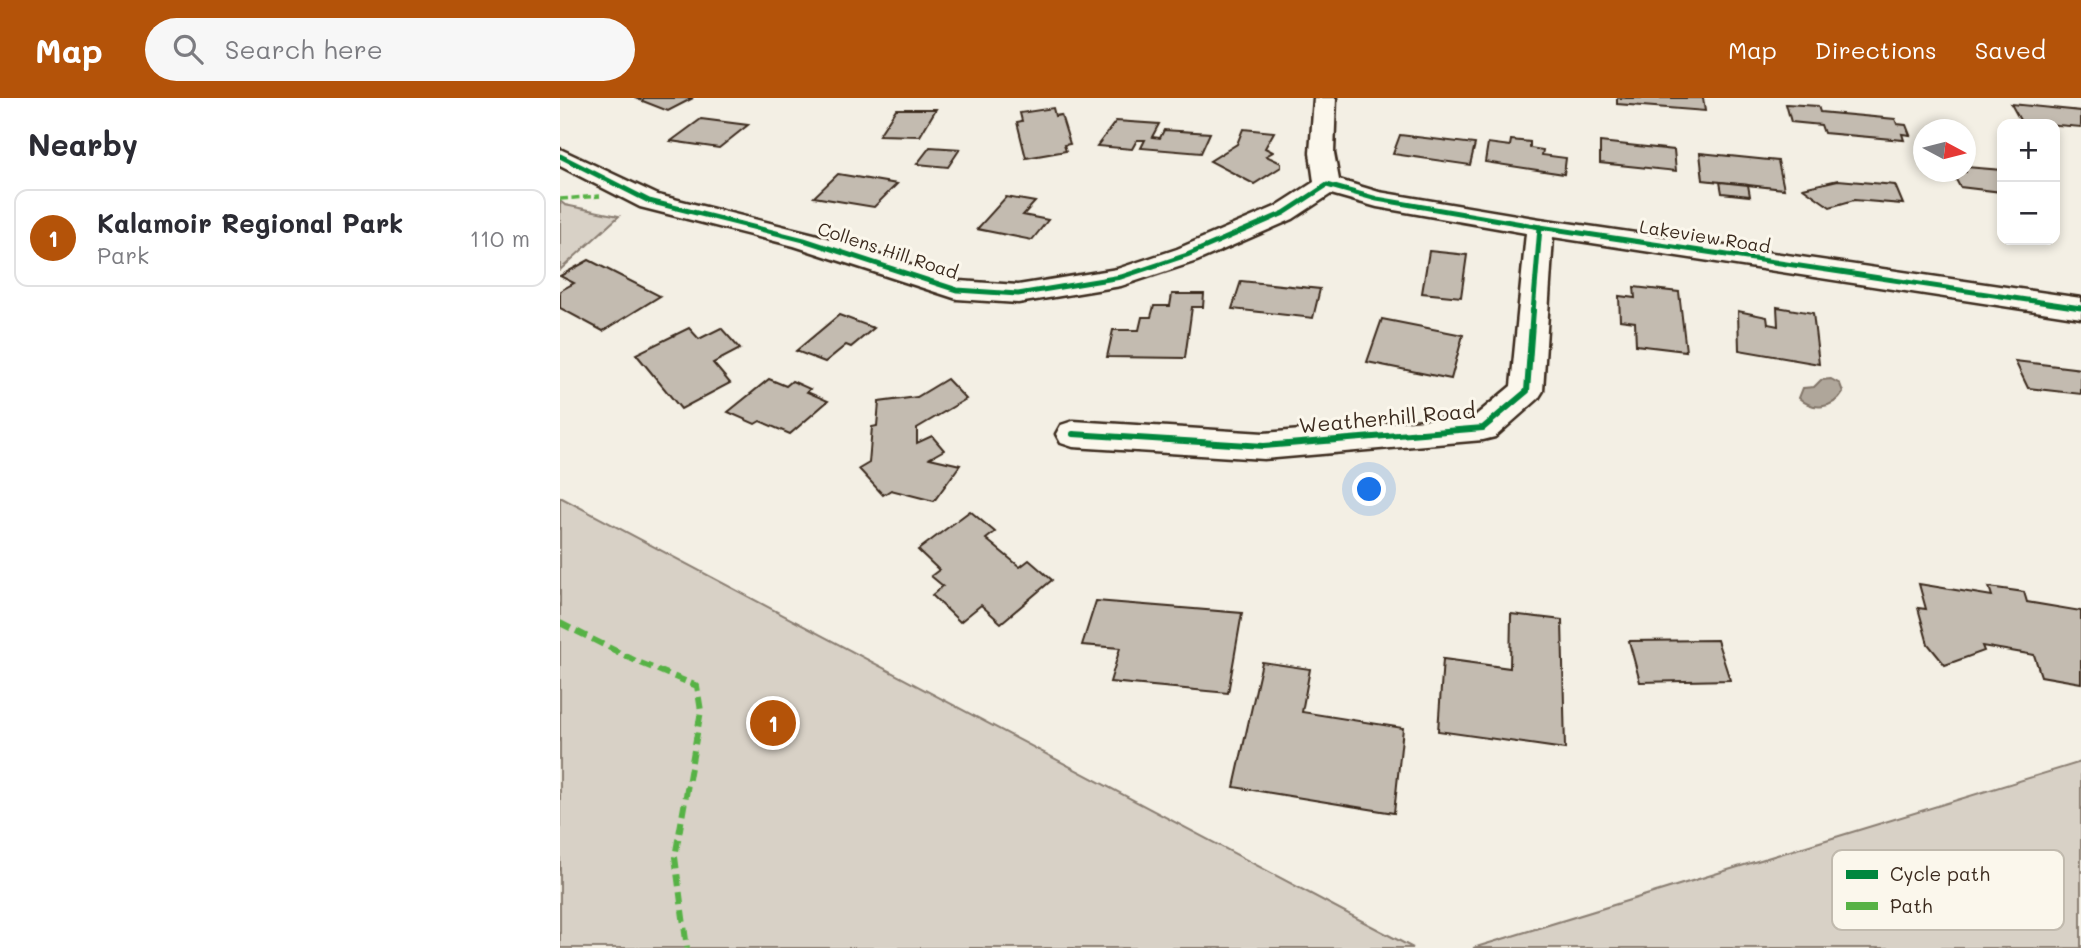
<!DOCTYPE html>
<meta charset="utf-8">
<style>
body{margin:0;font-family:Mali,sans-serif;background:#f7f7f7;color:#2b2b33}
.controls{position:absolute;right:21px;top:21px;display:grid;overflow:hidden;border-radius:14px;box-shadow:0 4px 10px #0003}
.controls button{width:63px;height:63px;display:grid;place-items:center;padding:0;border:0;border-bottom:2px solid #e1e1e2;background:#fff;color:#2b2b33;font:35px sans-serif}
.compass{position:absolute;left:1353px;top:21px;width:63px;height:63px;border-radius:50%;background:#fff;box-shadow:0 4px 10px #0003;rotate:97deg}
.you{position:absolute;left:810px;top:392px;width:24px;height:24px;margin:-18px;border:5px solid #fff;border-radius:50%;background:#1a73e8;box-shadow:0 0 0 10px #1a73e833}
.badge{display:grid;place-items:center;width:46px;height:46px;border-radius:50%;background:#b45309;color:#fff;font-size:23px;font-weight:700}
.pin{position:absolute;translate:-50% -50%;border:4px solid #fff;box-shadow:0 2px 7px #0006}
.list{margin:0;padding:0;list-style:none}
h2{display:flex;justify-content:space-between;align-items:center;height:91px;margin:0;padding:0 28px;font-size:30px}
h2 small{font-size:23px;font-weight:400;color:#7c7c81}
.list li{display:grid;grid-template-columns:46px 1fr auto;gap:21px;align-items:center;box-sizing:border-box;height:98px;margin:0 14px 14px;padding:0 14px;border:2px solid #e1e1e2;border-radius:14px}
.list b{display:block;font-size:26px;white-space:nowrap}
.list p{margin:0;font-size:23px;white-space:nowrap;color:#7c7c81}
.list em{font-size:23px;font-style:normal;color:#7c7c81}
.icon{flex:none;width:38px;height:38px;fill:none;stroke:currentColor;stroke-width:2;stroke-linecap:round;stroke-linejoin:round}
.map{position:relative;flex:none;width:1521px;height:850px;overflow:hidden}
header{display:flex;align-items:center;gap:42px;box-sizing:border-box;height:98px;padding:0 35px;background:#b45309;color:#fff}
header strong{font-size:33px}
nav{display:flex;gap:38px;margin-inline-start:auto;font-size:24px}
.search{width:490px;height:63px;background:#f7f7f7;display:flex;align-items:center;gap:18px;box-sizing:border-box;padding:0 24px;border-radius:38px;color:#7c7c81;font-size:26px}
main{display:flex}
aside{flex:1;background:#fff}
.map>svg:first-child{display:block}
.green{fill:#d8d1c6;stroke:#8a7e72;stroke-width:2}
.water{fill:#afa69a;stroke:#817468;stroke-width:2}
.building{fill:#c3bbb0;stroke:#3b2a1e;stroke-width:2}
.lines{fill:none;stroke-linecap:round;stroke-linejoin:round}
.minor-casing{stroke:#3b2a1e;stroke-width:5}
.minor{fill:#fbf7ec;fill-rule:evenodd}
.quiet-far1{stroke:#57b245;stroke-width:3.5;stroke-dasharray:8 3.5;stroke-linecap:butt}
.quiet{stroke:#57b245;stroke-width:6;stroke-dasharray:12 6;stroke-linecap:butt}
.cycleway-far1-casing{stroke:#fbf7ec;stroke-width:9}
.cycleway-casing{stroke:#fbf7ec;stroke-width:10}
.cycleway-far1{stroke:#00873e;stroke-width:5}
.cycleway{stroke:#00873e;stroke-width:6}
.labels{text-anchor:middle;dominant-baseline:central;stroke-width:6;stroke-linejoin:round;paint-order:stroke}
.far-street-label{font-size:18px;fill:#3b2a1e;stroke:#fbf7ec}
.street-label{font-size:21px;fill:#3b2a1e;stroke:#fbf7ec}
.key{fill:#fbf7ec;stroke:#c1baae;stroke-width:2}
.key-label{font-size:19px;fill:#3b2a1e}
</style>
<header>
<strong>Map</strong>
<div class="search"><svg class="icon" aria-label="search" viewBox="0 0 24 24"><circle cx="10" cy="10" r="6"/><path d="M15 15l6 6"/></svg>Search here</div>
<nav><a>Map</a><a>Directions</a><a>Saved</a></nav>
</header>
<main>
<aside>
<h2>Nearby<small></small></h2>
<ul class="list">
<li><span class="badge">1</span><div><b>Kalamoir Regional Park</b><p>Park</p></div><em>110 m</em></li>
</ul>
</aside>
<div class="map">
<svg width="1521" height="850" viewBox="0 0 1521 850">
<rect width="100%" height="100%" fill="#f3efe4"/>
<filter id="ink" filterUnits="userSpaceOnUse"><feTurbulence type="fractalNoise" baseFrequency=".0143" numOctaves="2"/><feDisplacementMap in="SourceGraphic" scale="14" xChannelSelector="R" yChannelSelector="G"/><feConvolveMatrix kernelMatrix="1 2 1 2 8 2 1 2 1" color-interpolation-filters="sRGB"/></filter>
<g filter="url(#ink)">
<!-- green -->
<g class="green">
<polygon points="0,103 5,107 59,118 0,172"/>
<polygon points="0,399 853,850 0,850"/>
<polygon points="1521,664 1521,850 913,850"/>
</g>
<!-- water -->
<path class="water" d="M1271,281L1280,286L1283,294C1273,311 1253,313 1239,300L1243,290L1254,289L1261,282Z"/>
<!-- building -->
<g class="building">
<polygon points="75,0 133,0 108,13"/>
<polygon points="1057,0 1143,0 1145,13 1057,6"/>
<polygon points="1226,6 1258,8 1260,14 1335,21 1337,26 1346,27 1350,37 1342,36 1344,42 1264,35 1261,27 1231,24"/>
<polygon points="1451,6 1521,13 1521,29 1461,24"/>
<polygon points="493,10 495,18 501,17 510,46 504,47 506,53 466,60 457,24 462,23 460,15"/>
<polygon points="336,11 376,11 360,38 319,37"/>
<polygon points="141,21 188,27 159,50 111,43"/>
<polygon points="556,23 599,26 592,39 600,40 604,32 650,35 641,55 581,50 585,42 577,42 572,51 537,48"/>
<polygon points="683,31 714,34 705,50 713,54 706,58 721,65 721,69 694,86 650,63 677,46"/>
<polygon points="840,37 915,46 910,67 833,56"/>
<polygon points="951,42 970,44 970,50 983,52 982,57 1006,60 1004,76 925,64 928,45 950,48"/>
<polygon points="1040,44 1114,52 1116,73 1040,65"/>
<polygon points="370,49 400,51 388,69 357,66"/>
<polygon points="1140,55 1218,63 1224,91 1143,82"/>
<polygon points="1406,69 1442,72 1442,94 1400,89 1392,74 1406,74"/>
<polygon points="278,76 337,86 314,109 254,99"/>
<polygon points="1278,82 1335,87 1343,106 1294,102 1270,109 1243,90"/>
<polygon points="1160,84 1188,87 1190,98 1162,95"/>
<polygon points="446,99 475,104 463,117 488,122 472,142 417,131"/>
<polygon points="869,153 907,157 901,199 862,195"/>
<polygon points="29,162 100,198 43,233 0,210 0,193 14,185 0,178"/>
<polygon points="681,183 760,191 753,220 672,211"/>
<polygon points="1074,189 1119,194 1126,253 1076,247 1075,224 1060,222 1059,198 1075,200"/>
<polygon points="612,196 644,196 643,209 632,209 625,260 547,259 553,232 579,232 582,219 591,219 594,208 610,208"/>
<polygon points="1217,209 1253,215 1259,266 1179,252 1178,213 1207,219 1208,226 1218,228"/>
<polygon points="279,217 314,230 291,249 286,247 265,264 236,253"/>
<polygon points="822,221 903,237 891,281 807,264"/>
<polygon points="129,230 139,241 161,230 180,251 153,265 170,285 121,311 76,256"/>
<polygon points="1455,263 1521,271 1521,296 1468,290"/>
<polygon points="209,281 226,288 232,283 250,291 247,294 268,303 230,336 200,323 195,326 168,314"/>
<polygon points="387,281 406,301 357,330 357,345 372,338 384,352 370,360 400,367 374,403 331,392 323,397 299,371 309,365 312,329 317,328 319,304 357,299"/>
<polygon points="410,413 435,434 426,441 460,469 469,462 492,482 441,525 421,507 400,524 372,497 383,488 371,478 379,472 358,452"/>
<polygon points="1359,486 1432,498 1429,489 1464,494 1467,504 1521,513 1521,585 1481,578 1474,557 1422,548 1424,553 1385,567 1368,546 1358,510 1366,511"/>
<polygon points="536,503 682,515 668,595 550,584 560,550 522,547"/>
<polygon points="951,516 1002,522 1005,651 878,633 883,561 950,570"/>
<polygon points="1157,542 1170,582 1080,584 1069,543"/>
<polygon points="702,564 750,571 742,614 843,630 834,715 674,689"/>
</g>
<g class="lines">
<!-- minor casing -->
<g class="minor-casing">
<polygon id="minor" points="754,0 776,0 774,55 779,82 819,94 980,121 1521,200 1521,220 993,139 983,293 978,301 935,339 923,342 704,361 513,349 501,345 496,336 501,327 513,323 704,335 915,318 951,288 966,135 817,109 771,96 733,121 637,163 561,188 458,205 397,201 234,148 80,109 0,68 0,51 98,97 254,136 399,183 458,187 557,171 617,151 715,109 754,84 750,55"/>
</g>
<!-- minor -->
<use href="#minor" class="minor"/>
<!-- quiet-far1 -->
<polyline class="quiet-far1" points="0,101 40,98"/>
<!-- quiet -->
<polyline class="quiet" points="0,525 78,564 137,588 141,613 115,759 127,850"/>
<!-- cycleway-far1 casing -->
<g class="cycleway-far1-casing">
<g id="cycleway-far1">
<polyline points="0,58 89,103 244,142 397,192 458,196 561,179 627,157 724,115 767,87 817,101 980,129 1521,210"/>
<polyline points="973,214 980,129"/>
</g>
</g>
<!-- cycleway casing -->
<g class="cycleway-casing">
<polyline id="cycleway" points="513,336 704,348 923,330 967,293 973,212"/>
</g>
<!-- cycleway-far1 -->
<use href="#cycleway-far1" class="cycleway-far1"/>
<!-- cycleway -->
<use href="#cycleway" class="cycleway"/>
</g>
</g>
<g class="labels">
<!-- far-street labels -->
<g class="far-street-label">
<text transform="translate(1145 138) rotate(9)">Lakeview Road</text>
<text transform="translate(328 152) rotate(18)">Collens Hill Road</text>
</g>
<!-- street labels -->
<g class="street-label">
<text transform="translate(827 319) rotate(-5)">Weatherhill Road</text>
</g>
</g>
<!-- legend -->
<rect x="1272" y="752" width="232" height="80" rx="10" class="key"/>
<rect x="1286" y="772" width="32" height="9" fill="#00873e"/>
<rect x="1286" y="804" width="32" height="8" fill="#57b245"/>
<g class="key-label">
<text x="1330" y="783">Cycle path</text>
<text x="1330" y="815">Path</text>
</g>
</svg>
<div class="controls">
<button>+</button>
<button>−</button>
</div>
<svg class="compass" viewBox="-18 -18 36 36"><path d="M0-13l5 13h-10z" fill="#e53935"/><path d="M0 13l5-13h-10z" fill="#7c7c81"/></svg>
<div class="you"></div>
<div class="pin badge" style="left:213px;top:625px">1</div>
</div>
</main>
